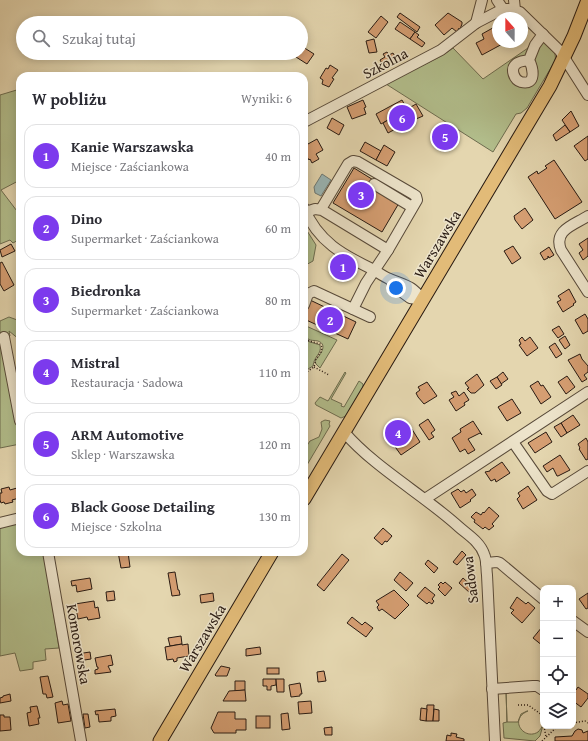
<!DOCTYPE html>
<html lang="pl">
<meta charset="utf-8">
<style>
body{margin:0;font-family:"Gentium Book Plus",serif;background:#f2f2f3;color:#2b2b33}
.controls{position:absolute;right:12px;bottom:12px;display:grid;overflow:hidden;border-radius:8px;box-shadow:0 2px 10px #0003}
.controls button{width:36px;height:36px;display:grid;place-items:center;padding:0;border:0;border-bottom:1px solid #e1e1e2;background:#fff;color:#2b2b33;font:20px sans-serif}
.compass{position:absolute;left:492px;top:12px;width:36px;height:36px;border-radius:50%;background:#fff;box-shadow:0 2px 10px #0003;rotate:339deg}
.you{position:absolute;left:396px;top:288px;width:14px;height:14px;margin:-10px;border:3px solid #fff;border-radius:50%;background:#1a73e8;box-shadow:0 0 0 6px #1a73e833}
.badge{display:grid;place-items:center;width:26px;height:26px;border-radius:50%;background:#7c3aed;color:#fff;font-size:13px;font-weight:700}
.pin{position:absolute;translate:-50% -50%;border:2px solid #fff;box-shadow:0 1px 4px #0006}
.list{margin:0;padding:0;list-style:none}
h2{display:flex;justify-content:space-between;align-items:center;height:52px;margin:0;padding:0 16px;font-size:17px}
h2 small{font-size:13px;font-weight:400;color:#7c7c81}
.list li{display:grid;grid-template-columns:26px 1fr auto;gap:12px;align-items:center;box-sizing:border-box;height:64px;margin:0 8px 8px;padding:0 8px;border:1px solid #e1e1e2;border-radius:12px}
.list b{display:block;font-size:15px;white-space:nowrap}
.list p{margin:0;font-size:13px;white-space:nowrap;color:#7c7c81}
.list em{font-size:13px;font-style:normal;color:#7c7c81}
.icon{flex:none;width:22px;height:22px;fill:none;stroke:currentColor;stroke-width:2;stroke-linecap:round;stroke-linejoin:round}
.map{position:relative;flex:none;width:588px;height:741px;overflow:hidden}
.search{position:absolute;background:#fff;box-shadow:0 2px 10px #0003;left:16px;top:16px;width:292px;height:44px;display:flex;align-items:center;gap:10px;box-sizing:border-box;padding:0 14px;border-radius:22px;color:#7c7c81;font-size:15px}
.panel{position:absolute;background:#fff;box-shadow:0 2px 10px #0003;left:16px;top:72px;width:292px;height:484px;border-radius:12px}
.map>svg:first-child{display:block}
.green{fill:#b2be8c;stroke:#6d6c4f}
.water{fill:#9ab6b6;stroke:#6c7874}
.building{fill:#d59e72;stroke:#281a12}
.lines{fill:none;stroke-linecap:round;stroke-linejoin:round}
.minor-casing{stroke:#574939;stroke-width:12}
.major-casing{stroke:#281a12;stroke-width:15}
.path{stroke:#281a12;stroke-width:1.5;stroke-dasharray:1 2;stroke-linecap:butt}
.minor{stroke:#ede4cb;stroke-width:10}
.major{stroke:#e2bb78;stroke-width:13}
.labels{text-anchor:middle;dominant-baseline:central;stroke-width:3;stroke-linejoin:round;paint-order:stroke}
.street-label{font-size:15px;fill:#281a12;stroke:#ede4cb}
</style>
<div class="map">
<svg width="588" height="741" viewBox="0 0 588 741">
<rect width="100%" height="100%" fill="#e4d6af"/>
<filter id="stains"><feTurbulence type="fractalNoise" baseFrequency=".005" numOctaves="4"/><feColorMatrix values="0 0 0 0 .2 0 0 0 0 .09 0 0 0 0 .02 0 0 0 .5 -.17"/></filter>
<radialGradient id="worn" r=".72"><stop offset=".6" stop-color="#630" stop-opacity="0"/><stop offset="1" stop-color="#630" stop-opacity=".3"/></radialGradient>
<!-- green -->
<g class="green">
<path d="M545,41C551,47 557,52 555,61L527,108L521,113L516,114L493,152L386,84L443,55L453,48L483,79L528,48L531,44L526,57L517,60L513,80L537,78L538,71L534,57L541,43Z"/>
<polygon points="20,89 20,180 1,190 20,215 20,239 13,243 10,240 0,244 0,95"/>
<polygon points="304,226 316,245 313,261 304,266"/>
<polygon points="9,317 20,321 20,340 9,331 10,336 3,337 4,349 20,444 0,448 0,321"/>
<path d="M304,325L337,340L320,368L316,364L315,361C319,356 329,345 318,341C314,340 311,341 308,339L304,333Z"/>
<path d="M304,337L307,341L320,345C322,355 314,355 313,366L308,369L304,377Z"/>
<polygon points="345,372 346,373 331,399 342,404 341,406 344,407 359,381 363,384 363,388 346,416 341,418 316,405 315,403 320,397 328,401"/>
<polygon points="325,420 330,421 329,424 330,426 304,470 304,450 310,441 319,437 322,429 321,422"/>
<polygon points="20,522 20,552 44,552 59,648 45,649 46,660 33,662 33,669 20,671 15,653 0,656 0,526"/>
<path d="M506,691L507,722H518L521,714L527,711H528C508,719 524,741 538,732C540,730 542,727 543,725L540,736L535,741L504,738L503,723L507,722Z"/>
</g>
<!-- water -->
<polygon class="water" points="322,174 331,180 321,196 315,193 314,187"/>
<!-- building -->
<g class="building">
<polygon points="400,13 420,27 417,32 397,17"/>
<polygon points="448,13 462,22 462,24 460,29 459,28 457,32 452,28 444,35 435,25"/>
<polygon points="381,16 388,22 376,38 368,32"/>
<polygon points="400,22 415,32 410,39 395,29"/>
<polygon points="498,25 498,42 506,42 482,55 476,43 484,39 482,34"/>
<polygon points="415,32 419,35 417,37 425,43 422,47 410,39"/>
<polygon points="374,39 377,52 369,53 366,41"/>
<polygon points="303,47 314,54 307,64 296,57 299,53 301,53"/>
<polygon points="387,52 389,55 393,53 398,62 385,69 380,60 385,57 383,54"/>
<polygon points="330,65 338,70 332,78 334,79 329,87 322,84 323,80 320,78 326,68 328,69"/>
<polygon points="363,100 366,107 364,108 366,114 352,119 347,107"/>
<polygon points="402,100 407,109 381,124 376,114"/>
<polygon points="416,104 423,116 416,119 416,118 388,133 383,123"/>
<polygon points="571,111 579,126 570,132 562,120"/>
<polygon points="332,118 344,125 339,135 327,128"/>
<polygon points="565,125 570,132 556,141 553,135"/>
<polygon points="588,136 588,159 585,161 574,146"/>
<polygon points="304,138 308,144 317,139 323,150 316,154 319,159 312,163 310,159 309,160 304,152"/>
<polygon points="365,142 381,151 376,160 360,151"/>
<polygon points="384,145 395,152 387,166 376,160"/>
<polygon points="554,160 582,202 555,219 528,177 537,171 538,174 547,168 545,166"/>
<polygon points="354,168 375,181 399,203 382,232 333,203"/>
<polygon points="525,208 533,220 522,229 515,220 514,216"/>
<polygon points="588,238 588,256 583,260 579,253 583,250 579,244"/>
<polygon points="11,244 15,251 2,257 0,250"/>
<polygon points="513,246 521,258 512,264 504,251"/>
<polygon points="549,247 554,255 549,258 548,256 548,258 544,260 540,253"/>
<polygon points="2,262 14,285 4,291 0,284 0,263"/>
<polygon points="569,289 576,302 573,304 574,305 563,312 557,302 561,300 558,296"/>
<polygon points="310,300 356,322 348,339 304,319 304,313"/>
<polygon points="585,314 588,319 588,331 583,334 575,320"/>
<polygon points="559,326 564,334 558,338 552,330"/>
<polygon points="565,336 570,345 565,349 559,340"/>
<polygon points="522,337 525,341 530,337 538,348 527,356 519,345 521,344 519,340"/>
<polygon points="555,343 562,354 556,358 549,347"/>
<polygon points="580,354 582,359 588,366 588,372 584,375 587,379 582,382 568,360"/>
<polygon points="503,372 508,379 501,384 497,377"/>
<polygon points="477,374 484,385 475,393 471,393 467,389 469,388 465,383"/>
<polygon points="567,376 575,387 566,394 558,382"/>
<polygon points="497,377 502,385 496,389 490,381"/>
<polygon points="538,381 541,386 543,385 551,397 541,404 530,386"/>
<polygon points="427,382 437,396 424,404 418,397 416,393 420,390 418,387"/>
<polygon points="456,391 459,396 464,392 469,400 464,403 465,405 456,411 449,400 454,397 451,393"/>
<polygon points="512,399 521,413 507,421 498,407"/>
<polygon points="573,415 580,425 567,433 561,423"/>
<polygon points="428,419 435,430 431,433 434,437 429,440 419,425"/>
<polygon points="402,421 404,423 406,422 408,423 420,442 401,455 393,444 390,443 392,436 388,431"/>
<polygon points="473,421 482,435 480,433 468,439 475,450 468,454 465,449 460,452 452,438 461,432 460,429"/>
<polygon points="561,423 567,433 561,437 554,427"/>
<polygon points="546,432 552,442 535,453 528,443"/>
<polygon points="586,438 588,442 588,459 586,460 579,449 580,448 578,444"/>
<polygon points="560,455 570,470 558,476 557,476 553,468 547,472 543,466"/>
<polygon points="502,462 510,473 496,482 495,479 491,481 485,472 490,471 490,470"/>
<polygon points="528,486 537,500 523,509 517,499 520,496 518,493"/>
<polygon points="9,487 10,490 17,488 19,498 12,500 13,502 5,504 4,502 1,503 0,500 0,493 2,493 1,489"/>
<polygon points="458,489 461,492 464,490 466,493 472,489 476,495 470,500 471,501 460,508 451,493"/>
<polygon points="489,507 499,516 492,524 494,526 489,530 485,527 483,529 474,522 475,520 471,517 476,512 481,515 483,512 484,513"/>
<polygon points="383,528 392,536 387,542 385,541 382,545 374,538"/>
<polygon points="462,551 466,555 457,565 453,562"/>
<polygon points="118,552 128,552 130,567 121,568"/>
<polygon points="342,554 349,560 324,591 317,585"/>
<polygon points="428,560 438,568 434,573 425,564"/>
<polygon points="175,572 178,590 179,590 180,595 172,596 168,573"/>
<polygon points="400,572 413,583 406,591 394,580"/>
<polygon points="90,578 92,589 77,592 76,585 72,586 71,581"/>
<polygon points="463,578 474,588 470,593 459,583"/>
<polygon points="441,582 443,584 445,582 452,588 445,596 438,589 440,587 438,585"/>
<polygon points="425,587 435,595 432,599 434,601 432,604 429,602 427,604 417,596"/>
<polygon points="394,590 409,605 395,619 382,609 379,611 377,607 379,605 376,601"/>
<polygon points="114,591 115,600 107,601 106,592"/>
<polygon points="213,593 214,601 201,603 200,595"/>
<polygon points="588,593 588,608 586,609 579,599"/>
<polygon points="517,597 526,604 528,602 535,608 522,623 511,613 514,610 510,608"/>
<polygon points="94,601 95,608 98,607 100,618 88,620 87,617 78,619 75,604"/>
<polygon points="352,617 362,625 365,622 373,628 366,637 347,623"/>
<polygon points="542,627 543,628 543,646 533,638"/>
<polygon points="181,636 182,644 170,646 168,638"/>
<polygon points="182,644 182,645 188,644 189,656 177,658 177,661 174,662 173,659 167,660 165,647"/>
<polygon points="260,647 261,654 246,656 246,649"/>
<polygon points="90,652 91,659 78,661 77,654"/>
<polygon points="111,655 113,665 108,666 111,672 95,674 95,670 98,669 98,667 97,667 95,658"/>
<polygon points="221,666 230,668 227,676 216,676 215,675"/>
<rect x="267" y="668" width="12" height="6"/>
<polygon points="324,671 326,681 318,682 317,672"/>
<polygon points="48,676 53,697 47,698 46,694 43,694 40,677"/>
<polygon points="263,679 276,679 276,685 271,686 271,690 267,690 267,686 263,686"/>
<polygon points="276,679 284,679 284,692 277,692"/>
<polygon points="235,681 245,681 245,690 235,691"/>
<polygon points="300,683 302,694 300,694 300,696 291,697 289,685"/>
<polygon points="578,687 588,694 588,698 581,707 573,701 573,688 576,690"/>
<polygon points="245,690 246,701 223,701 229,691"/>
<polygon points="10,694 11,701 0,703 0,698 3,697 3,696"/>
<polygon points="62,701 63,705 68,704 71,721 58,723 55,703"/>
<polygon points="311,701 312,713 299,714 298,702"/>
<polygon points="427,705 434,705 433,721 426,721"/>
<polygon points="37,706 40,718 38,718 39,724 29,726 27,713 31,712 30,707"/>
<polygon points="421,708 427,709 426,721 420,720"/>
<polygon points="115,709 116,716 111,717 111,721 99,722 98,714 96,715 95,711"/>
<polygon points="434,709 439,710 439,721 433,721"/>
<polygon points="218,712 235,712 235,719 246,719 246,730 236,730 236,733 214,733 211,728"/>
<polygon points="288,713 290,729 282,730 281,714"/>
<polygon points="83,714 88,714 90,727 85,728"/>
<polygon points="0,715 4,715 4,717 10,717 11,730 0,731"/>
<rect x="256" y="716" width="14" height="12"/>
<polygon points="332,727 332,735 325,735 324,728"/>
<polygon points="578,729 582,730 583,733 588,731 588,741 555,741 555,737 572,736 575,731"/>
<polygon points="451,733 457,734 456,737 464,739 464,741 446,741 447,735 451,736"/>
</g>
<g class="lines">
<!-- minor casing -->
<g class="minor-casing">
<g id="minor">
<polyline points="497,0 503,9"/>
<polyline points="514,0 515,10"/>
<polyline points="476,23 482,0"/>
<path d="M529,60C533,68 537,86 521,82C514,80 510,69 516,64C519,61 525,61 529,60L535,45L543,34"/>
<polyline points="304,122 441,50 476,23 503,9 509,9 520,12 560,51 588,95"/>
<polyline points="374,184 412,207"/>
<path d="M304,208C318,242 343,255 374,270C379,273 384,277 390,279C407,286 411,285 423,300"/>
<polyline points="321,209 348,164 353,161 358,162 413,194 416,196 417,200 388,250"/>
<polyline points="306,212 315,209 322,210 388,250 366,283 353,309"/>
<path d="M588,216C574,225 553,230 561,250L588,292"/>
<polyline points="391,281 395,287 410,298 423,300"/>
<polyline points="304,305 308,294 314,291 370,317"/>
<polyline points="4,337 20,421"/>
<path d="M344,432C375,468 424,495 459,527C468,535 480,542 484,554C487,560 486,568 487,575L495,741"/>
<polyline points="513,442 547,491 552,494 588,471"/>
<polyline points="425,499 588,392"/>
<polyline points="0,523 20,518"/>
<polyline points="48,552 81,741"/>
<polyline points="486,563 497,562 500,563 543,599"/>
<polyline points="573,621 588,632"/>
<polyline points="492,689 533,686 537,686 543,690"/>
</g>
</g>
<!-- major casing -->
<g class="major-casing">
<g id="major">
<polyline points="304,499 550,86 574,36 588,0"/>
<polyline points="160,741 272,552"/>
</g>
</g>
<!-- path -->
<g class="path">
<polyline points="304,336 309,341 320,344 322,347 321,352 316,359 314,367 308,371 304,378"/>
<polyline points="314,367 329,375"/>
<polyline points="304,425 307,427"/>
<polyline points="304,435 306,434"/>
<polyline points="542,699 541,712 543,720"/>
<polyline points="518,705 528,705 542,715"/>
<polyline points="573,723 585,721 588,723"/>
<polyline points="544,726 546,737"/>
<polyline points="542,741 558,726"/>
</g>
<!-- minor -->
<use href="#minor" class="minor"/>
<!-- major -->
<use href="#major" class="major"/>
</g>
<g class="labels">
<!-- street labels -->
<g class="street-label">
<text transform="translate(385 63) rotate(-28)">Szkolna</text>
<text transform="translate(437 244) rotate(-59)">Warszawska</text>
<text transform="translate(470 580) rotate(-97)">Sadowa</text>
<text transform="translate(202 638) rotate(-59)">Warszawska</text>
<text transform="translate(79 644) rotate(80)">Komorowska</text>
</g>
</g>
<rect width="100%" height="100%" filter="url(#stains)"/>
<rect width="100%" height="100%" fill="url(#worn)"/>
</svg>
<div class="controls">
<button>+</button>
<button>−</button>
<button><svg class="icon" aria-label="locate" viewBox="0 0 24 24"><circle cx="12" cy="12" r="6"/><path d="M12 2v4M12 18v4M2 12h4M18 12h4"/></svg></button>
<button><svg class="icon" aria-label="layers" viewBox="0 0 24 24"><path d="M12 4l9 5-9 5-9-5zM3 14l9 5 9-5"/></svg></button>
</div>
<svg class="compass" viewBox="-18 -18 36 36"><path d="M0-13l5 13h-10z" fill="#e53935"/><path d="M0 13l5-13h-10z" fill="#7c7c81"/></svg>
<div class="you"></div>
<div class="pin badge" style="left:343px;top:267px">1</div>
<div class="pin badge" style="left:330px;top:320px">2</div>
<div class="pin badge" style="left:361px;top:195px">3</div>
<div class="pin badge" style="left:398px;top:433px">4</div>
<div class="pin badge" style="left:445px;top:137px">5</div>
<div class="pin badge" style="left:402px;top:118px">6</div>
<div class="search"><svg class="icon" aria-label="search" viewBox="0 0 24 24"><circle cx="10" cy="10" r="6"/><path d="M15 15l6 6"/></svg>Szukaj tutaj</div>
<section class="panel">
<h2>W pobliżu<small>Wyniki: 6</small></h2>
<ul class="list">
<li><span class="badge">1</span><div><b>Kanie Warszawska</b><p>Miejsce · Zaściankowa</p></div><em>40 m</em></li>
<li><span class="badge">2</span><div><b>Dino</b><p>Supermarket · Zaściankowa</p></div><em>60 m</em></li>
<li><span class="badge">3</span><div><b>Biedronka</b><p>Supermarket · Zaściankowa</p></div><em>80 m</em></li>
<li><span class="badge">4</span><div><b>Mistral</b><p>Restauracja · Sadowa</p></div><em>110 m</em></li>
<li><span class="badge">5</span><div><b>ARM Automotive</b><p>Sklep · Warszawska</p></div><em>120 m</em></li>
<li><span class="badge">6</span><div><b>Black Goose Detailing</b><p>Miejsce · Szkolna</p></div><em>130 m</em></li>
</ul>
</section>
</div>
